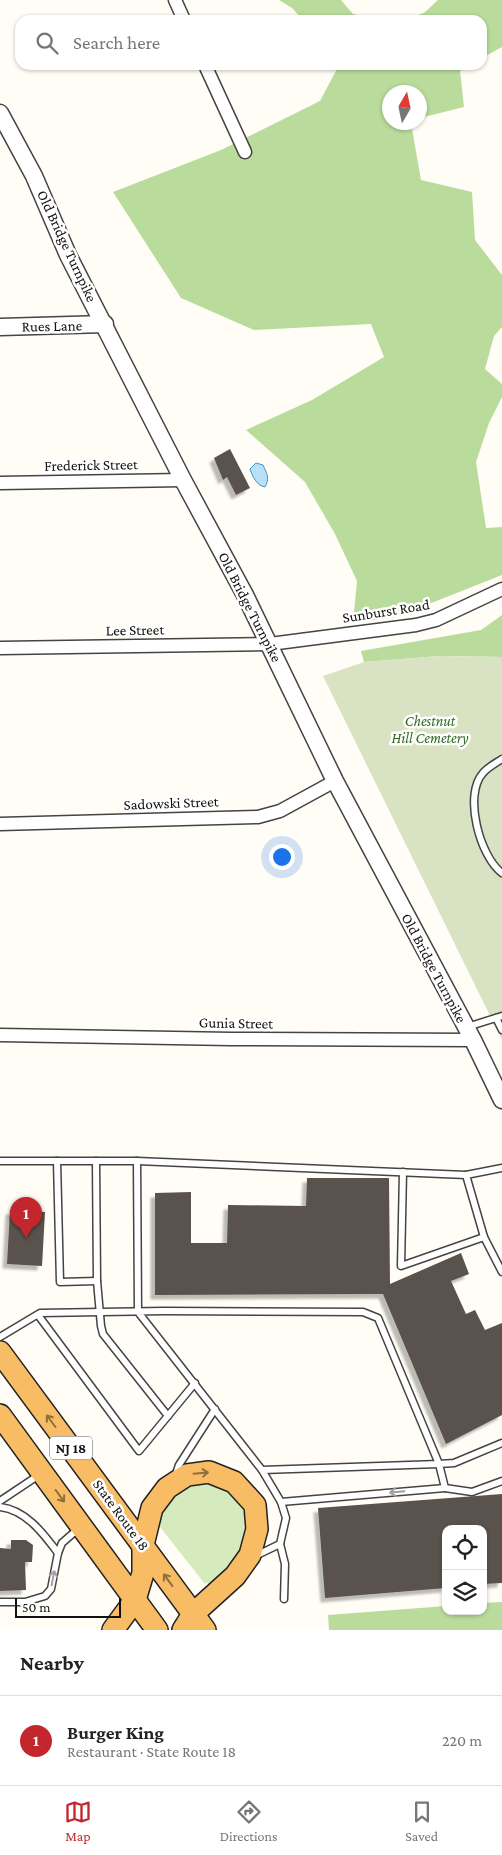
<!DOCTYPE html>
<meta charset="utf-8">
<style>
body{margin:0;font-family:"Crimson Pro",serif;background:#f2f2f2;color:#222}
.controls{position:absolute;right:15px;bottom:15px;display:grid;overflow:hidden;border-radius:10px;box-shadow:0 1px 4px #0004}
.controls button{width:45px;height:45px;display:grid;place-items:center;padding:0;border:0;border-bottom:1px solid #e0e0e0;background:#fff;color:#222;font:25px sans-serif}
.compass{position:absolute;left:382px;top:85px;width:45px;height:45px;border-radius:50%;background:#fff;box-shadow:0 1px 4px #0004;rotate:9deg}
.scale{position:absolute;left:15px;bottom:12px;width:106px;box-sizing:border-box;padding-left:5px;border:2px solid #111;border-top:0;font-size:14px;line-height:18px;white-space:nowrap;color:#111;-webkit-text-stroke:4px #fff;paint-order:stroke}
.you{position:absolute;left:281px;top:856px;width:18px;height:18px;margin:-12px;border:4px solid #fff;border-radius:50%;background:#1a73e8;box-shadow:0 0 0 8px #1a73e833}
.badge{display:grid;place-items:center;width:32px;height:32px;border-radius:50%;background:#c4262e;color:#fff;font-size:16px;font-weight:700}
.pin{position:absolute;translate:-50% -41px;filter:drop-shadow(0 1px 2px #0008)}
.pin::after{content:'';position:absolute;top:26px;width:18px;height:15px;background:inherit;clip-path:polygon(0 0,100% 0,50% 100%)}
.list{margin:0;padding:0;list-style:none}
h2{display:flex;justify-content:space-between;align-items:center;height:65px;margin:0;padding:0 20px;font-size:21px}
h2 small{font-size:16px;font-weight:400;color:#767676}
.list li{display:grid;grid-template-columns:32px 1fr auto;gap:15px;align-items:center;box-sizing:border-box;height:90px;padding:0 20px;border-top:1px solid #e0e0e0}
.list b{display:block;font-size:19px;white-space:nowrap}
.list p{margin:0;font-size:16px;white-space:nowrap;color:#767676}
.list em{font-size:16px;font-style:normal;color:#767676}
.icon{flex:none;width:28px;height:28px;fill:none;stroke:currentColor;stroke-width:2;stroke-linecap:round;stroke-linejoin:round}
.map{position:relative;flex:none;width:502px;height:1630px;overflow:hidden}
.search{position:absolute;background:#fff;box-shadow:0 1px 4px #0004;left:15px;right:15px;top:15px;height:55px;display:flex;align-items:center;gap:12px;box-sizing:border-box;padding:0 18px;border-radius:15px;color:#767676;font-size:19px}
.sheet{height:155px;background:#fff}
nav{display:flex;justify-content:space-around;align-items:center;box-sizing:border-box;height:70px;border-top:1px solid #e0e0e0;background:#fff;font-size:14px;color:#767676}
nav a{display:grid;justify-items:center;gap:2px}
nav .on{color:#c4262e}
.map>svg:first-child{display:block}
.green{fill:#d5ebbd}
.forest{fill:#b9dc9c}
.cemetery{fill:#d9e3c4}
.water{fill:#b9e0f7;stroke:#3f96cf}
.building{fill:#5a524d;filter:url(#shadow)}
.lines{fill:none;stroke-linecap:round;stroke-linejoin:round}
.service-casing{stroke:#444;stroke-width:9}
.minor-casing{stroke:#444;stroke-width:15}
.tertiary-casing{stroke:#444;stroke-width:19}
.trunk-casing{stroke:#222;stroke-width:24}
.service{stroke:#fff;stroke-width:6}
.minor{stroke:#fff;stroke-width:12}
.tertiary{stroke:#fff;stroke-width:16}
.trunk{stroke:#f7bc64;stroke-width:21}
.oneway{stroke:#906f3f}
.oneway2{stroke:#a0a0a0}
.labels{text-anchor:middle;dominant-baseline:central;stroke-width:5;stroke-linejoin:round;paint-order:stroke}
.shield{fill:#fff;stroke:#585858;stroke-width:1}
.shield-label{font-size:14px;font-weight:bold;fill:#111}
.street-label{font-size:15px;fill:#111;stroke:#fff}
.park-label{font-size:15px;font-style:italic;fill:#2f6b1f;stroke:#fff}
</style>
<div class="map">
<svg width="502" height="1630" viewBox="0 0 502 1630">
<defs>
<filter id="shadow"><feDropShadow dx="-4.5" dy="4.5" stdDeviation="1" flood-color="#0004"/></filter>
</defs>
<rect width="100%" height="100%" fill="#fffdf5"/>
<!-- green -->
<path class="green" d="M207,1484C228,1490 246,1501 246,1525C246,1530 247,1536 246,1540C240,1558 222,1573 211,1586L206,1582L205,1584L160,1527C162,1496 178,1486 207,1484Z"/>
<!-- forest -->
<g class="forest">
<polygon points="279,0 341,0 353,14 382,20 303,20 292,8"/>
<polygon points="438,0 502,0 502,47 482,58 482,20 402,20 424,13"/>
<polygon points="339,65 470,65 460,71 464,107 420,118 420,92 390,92 390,122 411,123 421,180 472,192 475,240 502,275 502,327 494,336 485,369 502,384 502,397 489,423 476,462 486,528 502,527 502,575 396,617 353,623 357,581 335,534 305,482 246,430 312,400 384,357 371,324 254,330 181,298 113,192 221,150 320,101"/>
<polygon points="502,615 502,657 440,656 364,662 361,651 481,630"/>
<polygon points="502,1602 502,1630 329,1630 328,1615 446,1606 446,1611 483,1611 483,1603"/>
</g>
<!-- cemetery -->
<polygon class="cemetery" points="440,656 502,657 502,1040 323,676 364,662"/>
<!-- water -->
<path class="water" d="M256,463L263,465C267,474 270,478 265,487C256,485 253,477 250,469Z"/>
<!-- building -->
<g class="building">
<polygon points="230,449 250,488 236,495 227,477 223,480 214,458"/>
<polygon points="307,1178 389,1178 390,1284 461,1253 469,1274 451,1281 466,1314 475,1310 485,1330 502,1323 502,1415 446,1444 383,1294 155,1295 155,1193 191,1192 191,1243 227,1243 228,1205 306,1206"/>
<polygon points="10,1210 45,1212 42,1266 7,1264"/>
<polygon points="502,1494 502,1583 483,1584 483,1529 446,1529 446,1588 325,1598 318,1508"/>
<polygon points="11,1540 26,1540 33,1545 32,1562 25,1562 26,1590 0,1591 0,1548 11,1549"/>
</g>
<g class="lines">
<!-- service casing -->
<g class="service-casing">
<g id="service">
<path d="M502,759C496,763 488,767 483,773C463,795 480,857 502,873"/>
<polyline points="496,1018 502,1030"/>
<polyline points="467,1027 502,1016"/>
<polyline points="0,1161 137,1161 466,1175"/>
<polyline points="57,1161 60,1282 97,1281"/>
<polyline points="96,1161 97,1281 101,1326 103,1334 168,1416"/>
<polyline points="502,1168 466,1175 484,1237 502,1272"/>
<polyline points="403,1172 401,1266 484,1237"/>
<polyline points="38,1315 139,1451 195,1383"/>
<polyline points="0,1337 40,1313 164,1311 363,1312 378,1318 439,1464 262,1470 138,1312 137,1161"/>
<polyline points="502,1443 454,1463 439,1464 445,1488 472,1492 502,1481"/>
<polyline points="176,1474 179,1465 215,1409"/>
<polyline points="0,1501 39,1475"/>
<polyline points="281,1502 445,1488"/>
<path d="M0,1507C26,1510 43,1533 58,1553"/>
<polyline points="280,1544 285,1564 284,1599"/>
<polyline points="255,1556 280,1544 286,1518 281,1502 262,1470"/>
<polyline points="0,1602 25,1602 45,1596 51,1589 58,1553 62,1543 78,1529"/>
</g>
</g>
<!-- minor casing -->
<g class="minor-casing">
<g id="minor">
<polyline points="175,0 184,20"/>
<polyline points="205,65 245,152"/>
<polyline points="0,483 183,480"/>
<polyline points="0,648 270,644 416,625 436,620 502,589"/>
<polyline points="0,824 258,817 280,811 335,781"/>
<polyline points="0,1035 231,1039 473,1040"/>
</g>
</g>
<!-- tertiary casing -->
<g class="tertiary-casing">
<g id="tertiary">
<polyline points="0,113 34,176 68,255 183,480 245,595 335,781 473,1040 502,1100"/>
<polyline points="0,327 105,324"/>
</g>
</g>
<!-- trunk casing -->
<g class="trunk-casing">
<g id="trunk">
<polyline points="0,1352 205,1630"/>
<polyline points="0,1415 157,1630"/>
<polyline points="113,1630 135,1600 143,1573 143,1545 152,1508 167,1488 187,1475 209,1472 234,1482 255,1505 257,1529 250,1555 235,1576 193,1614 183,1630"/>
</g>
</g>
<!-- service -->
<use href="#service" class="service"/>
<!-- minor -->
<use href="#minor" class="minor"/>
<!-- tertiary -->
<use href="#tertiary" class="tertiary"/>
<!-- trunk -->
<use href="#trunk" class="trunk"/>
</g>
<!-- one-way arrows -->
<defs><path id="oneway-shaft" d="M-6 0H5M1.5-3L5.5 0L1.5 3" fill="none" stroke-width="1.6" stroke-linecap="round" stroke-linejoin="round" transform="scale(1.25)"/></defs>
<g class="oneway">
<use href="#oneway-shaft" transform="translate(51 1421) rotate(-127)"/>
<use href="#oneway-shaft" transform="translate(201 1473) rotate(-5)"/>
<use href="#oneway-shaft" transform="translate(60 1496) rotate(54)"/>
<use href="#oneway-shaft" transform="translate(168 1580) rotate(-126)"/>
</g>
<g class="oneway2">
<use href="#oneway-shaft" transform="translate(397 1492) rotate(175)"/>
<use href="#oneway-shaft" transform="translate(53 1578) rotate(-79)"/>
</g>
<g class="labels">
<!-- shield labels -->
<rect class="shield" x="50" y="1436.5" width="42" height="23" rx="4"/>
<g class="shield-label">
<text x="71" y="1448">NJ 18</text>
</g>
<!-- street labels -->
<g class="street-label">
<text transform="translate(67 246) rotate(65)">Old Bridge Turnpike</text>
<text transform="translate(52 326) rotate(-1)">Rues Lane</text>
<text transform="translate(91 465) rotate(-1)">Frederick Street</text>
<text transform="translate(250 607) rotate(63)">Old Bridge Turnpike</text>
<text transform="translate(386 611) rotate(-9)">Sunburst Road</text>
<text transform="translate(135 630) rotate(-1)">Lee Street</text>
<text transform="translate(171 803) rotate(-2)">Sadowski Street</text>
<text transform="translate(434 968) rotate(62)">Old Bridge Turnpike</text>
<text transform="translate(236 1023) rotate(1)">Gunia Street</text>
<text transform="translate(121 1515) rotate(54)">State Route 18</text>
</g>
<!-- park labels -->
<g class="park-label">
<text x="430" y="721">Chestnut<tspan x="430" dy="17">Hill Cemetery</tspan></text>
</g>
</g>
</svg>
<div class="controls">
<button><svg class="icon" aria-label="locate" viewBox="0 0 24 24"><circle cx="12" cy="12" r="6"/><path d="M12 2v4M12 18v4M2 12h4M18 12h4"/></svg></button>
<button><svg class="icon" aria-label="layers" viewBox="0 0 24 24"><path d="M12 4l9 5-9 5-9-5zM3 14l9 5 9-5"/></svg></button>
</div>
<svg class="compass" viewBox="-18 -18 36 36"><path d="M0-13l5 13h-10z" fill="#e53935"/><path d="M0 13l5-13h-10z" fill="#767676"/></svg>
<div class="scale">50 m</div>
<div class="you"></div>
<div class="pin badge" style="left:26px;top:1238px">1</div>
<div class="search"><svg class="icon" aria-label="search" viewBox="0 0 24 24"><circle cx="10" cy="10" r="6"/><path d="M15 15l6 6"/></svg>Search here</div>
</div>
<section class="sheet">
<h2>Nearby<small></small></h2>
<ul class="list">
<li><span class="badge">1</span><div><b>Burger King</b><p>Restaurant · State Route 18</p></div><em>220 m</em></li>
</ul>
</section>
<nav>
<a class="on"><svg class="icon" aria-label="map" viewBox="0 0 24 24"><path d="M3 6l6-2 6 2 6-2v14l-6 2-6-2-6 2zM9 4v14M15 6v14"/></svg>Map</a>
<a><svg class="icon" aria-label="directions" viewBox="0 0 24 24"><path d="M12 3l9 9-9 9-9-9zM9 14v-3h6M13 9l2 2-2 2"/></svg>Directions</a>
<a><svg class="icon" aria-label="saved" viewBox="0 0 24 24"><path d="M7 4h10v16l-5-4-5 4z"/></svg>Saved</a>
</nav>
